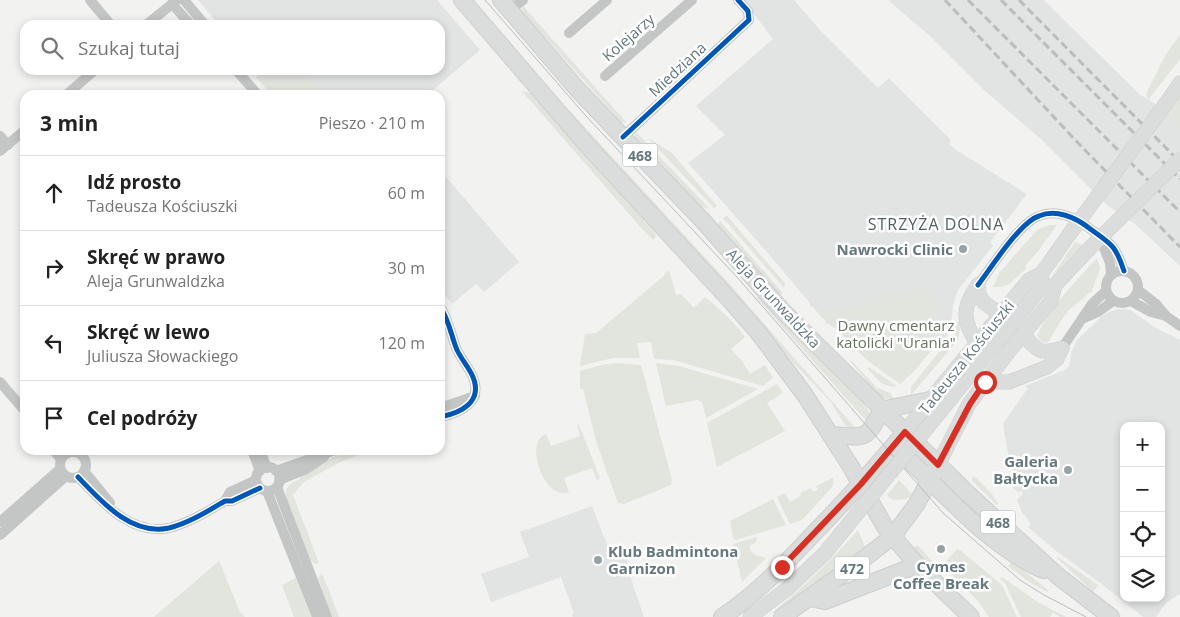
<!DOCTYPE html>
<html lang="pl">
<meta charset="utf-8">
<style>
body{margin:0;font-family:"Open Sans",sans-serif;background:#f6f6f6;color:#222}
.controls{position:absolute;right:15px;bottom:15px;display:grid;overflow:hidden;border-radius:10px;box-shadow:0 2px 8px #0003}
.controls button{width:45px;height:45px;display:grid;place-items:center;padding:0;border:0;border-bottom:1px solid #e0e0e0;background:#fff;color:#222;font:25px sans-serif}
.stop{position:absolute;width:15px;height:15px;margin:-11px;border:4px solid #d93025;border-radius:50%;background:#fff}
.stop.end{background:#d93025;border-color:#fff;box-shadow:0 1px 5px #0008}
.list{margin:0;padding:0;list-style:none}
h2{display:flex;justify-content:space-between;align-items:center;height:65px;margin:0;padding:0 20px;font-size:21px}
h2 small{font-size:16px;font-weight:400;color:#767676}
.list li{display:grid;grid-template-columns:32px 1fr auto;gap:15px;align-items:center;box-sizing:border-box;height:75px;padding:0 20px;border-top:1px solid #e0e0e0}
.list b{display:block;font-size:19px;white-space:nowrap}
.list p{margin:0;font-size:16px;white-space:nowrap;color:#767676}
.list em{font-size:16px;font-style:normal;color:#767676}
.icon{flex:none;width:28px;height:28px;fill:none;stroke:currentColor;stroke-width:2;stroke-linecap:round;stroke-linejoin:round}
.map{position:relative;flex:none;width:1180px;height:617px;overflow:hidden}
.search{position:absolute;background:#fff;box-shadow:0 2px 8px #0003;left:20px;top:20px;width:425px;height:55px;display:flex;align-items:center;gap:12px;box-sizing:border-box;padding:0 18px;border-radius:15px;color:#767676;font-size:19px}
.panel{position:absolute;background:#fff;box-shadow:0 2px 8px #0003;left:20px;top:90px;width:425px;height:365px;border-radius:15px}
.map>svg:first-child{display:block}
.built{fill:#e2e3e3;fill-rule:evenodd}
.green{fill:#e2e4de}
.lines{fill:none;stroke-linecap:round;stroke-linejoin:round}
.secondary-casing{stroke:#cdcfce;stroke-width:15}
.primary-casing{stroke:#cdcecd;stroke-width:18}
.minor{stroke:#c4c6c6;stroke-width:10}
.secondary{stroke:#dbdcdc;stroke-width:14}
.primary{stroke:#dbdcdc;stroke-width:16}
.tram{stroke:#bbbcbd;stroke-width:1}
.rail{stroke:#bbbcbd;stroke-width:3;stroke-dasharray:8 4;stroke-linecap:butt}
.secondary-bridge-casing{stroke:#cdcfce;stroke-width:15;stroke-linecap:butt}
.secondary-bridge{stroke:#dbdcdc;stroke-width:14}
.cycleway-casing{stroke:#fff;stroke-width:8}
.cycleway{stroke:#0057b8;stroke-width:5}
.route{stroke:#d93025;stroke-width:6}
.poi-dot{fill:#96a3a6;stroke:#fff;stroke-width:2}
.labels{text-anchor:middle;dominant-baseline:central;stroke-width:5;stroke-linejoin:round;paint-order:stroke}
.shield{fill:#fff;stroke:#92a0a5;stroke-width:1}
.shield-label{font-size:14px;font-weight:bold;fill:#64787e}
.street-label{font-size:15px;fill:#64787e;stroke:#fff}
.poi-label{font-size:15px;font-weight:bold;fill:#64787e;stroke:#fff;text-anchor:end}
.park-label{font-size:15px;fill:#6a7663;stroke:#fff}
.neighbourhood-label{font-size:16px;letter-spacing:1px;fill:#526064;stroke:#fff}
</style>
<div class="map">
<svg width="1180" height="617" viewBox="0 0 1180 617">
<rect width="100%" height="100%" fill="#f2f2f0"/>
<!-- built -->
<g class="built">
<polygon points="198,0 437,0 480,50 427,95 278,95 256,70 440,70 440,25 219,25"/>
<polygon points="743,0 794,0 820,30 878,88 889,78 951,140 949,144 956,150 1027,194 990,242 993,246 958,290 954,301 950,330 943,343 928,287 820,315 813,307 811,307 809,302 766,251 688,163 725,135 696,106 773,39"/>
<polygon points="888,0 1044,0 1139,94 1170,113 1180,127 1180,266 1135,224 1107,205 1042,140 985,91 932,38"/>
<polygon points="440,170 519,262 484,292 476,284 452,304 440,289"/>
<path d="M1118,309L1130,310L1156,328L1180,340V594L1166,603L1156,617H1143L1108,589L1055,550L1028,527L1031,524L1022,512L1017,500L1023,493L1020,491L1019,493L1012,487L1020,477L1017,475L1015,478L1010,465L1003,424L1028,388L1025,386L1067,369L1069,366L1072,350L1078,339L1102,316L1109,312ZM1124,426H1161V598H1124Z"/>
<polygon points="592,506 610,552 623,548 628,563 626,564 644,617 573,617 572,614 574,613 561,577 491,602 481,574 529,557 520,532"/>
</g>
<!-- green -->
<g class="green">
<polygon points="523,6 627,123 621,122 527,17 522,11"/>
<polygon points="1180,35 1180,59 1148,100 1146,94 1166,54"/>
<polygon points="265,70 301,70 323,95 272,95 256,77"/>
<polygon points="522,91 531,93 654,232 656,236 653,240 643,230"/>
<polygon points="1180,96 1180,127 1169,111"/>
<polygon points="569,110 726,280 858,431 849,429 845,425 830,401 784,353 737,295 653,206 567,112"/>
<polygon points="635,131 710,209 702,207 635,136"/>
<polygon points="648,138 672,153 717,206 714,208"/>
<polygon points="727,216 785,283 784,288 723,218"/>
<polygon points="720,221 782,292 780,297 719,227 718,223"/>
<path d="M1050,225H1057L1039,250L1026,265V269C1014,278 1009,289 993,287L1000,272L1037,230Z"/>
<polygon points="1075,242 1082,245 1052,276"/>
<path d="M1097,258L1100,268L1092,291L1069,310L1062,319L1049,341L1046,343L1042,342L1037,336C1050,307 1076,281 1097,258Z"/>
<path d="M669,270L676,295L681,294L694,308L705,297C720,309 734,322 745,337L731,349L742,361L750,374L765,365L773,378L763,386L673,360L656,359L654,358L651,342L637,343L640,358H613L580,366L585,334L596,333L665,275L664,274Z"/>
<path d="M928,286L943,343L936,345L915,370L900,384C888,375 873,366 862,355C850,345 841,329 826,323L825,320L819,315Z"/>
<polygon points="756,297 758,297 865,405 871,416 869,424"/>
<polygon points="957,322 961,322 958,340 911,395 911,387 939,352 946,350 949,347 955,336"/>
<polygon points="851,360 877,388 890,393 896,401 883,398 878,395 850,361"/>
<polygon points="616,363 641,365 672,479 671,485 624,504 618,503 616,498 596,441 583,389 580,389 580,371 601,365"/>
<polygon points="656,363 679,366 758,389 706,418 702,402 697,400 666,406"/>
<path d="M869,367L897,386C883,389 876,378 868,369Z"/>
<polygon points="777,384 783,393 767,403 785,431 717,467 707,423"/>
<path d="M577,424L579,425L600,478L597,481L592,468L564,478L569,492C545,502 523,442 546,434L551,446L580,436Z"/>
<path d="M352,450H372L338,463L304,482L293,495L319,563L315,564L310,560L286,497C285,486 291,483 300,479L299,476L333,457Z"/>
<polygon points="974,476 992,494 998,504 997,505 971,480"/>
<polygon points="833,478 833,486 802,520 790,524 777,497 785,493 790,502 801,496 800,493 811,488 813,492 818,490 816,486"/>
<polygon points="899,480 912,494 907,499 893,500 887,495"/>
<polygon points="773,499 786,525 736,540 733,538 730,521 732,520"/>
<path d="M858,530L866,549L767,617C801,589 829,563 858,530Z"/>
<path d="M757,537L756,542L749,546C751,556 757,555 766,558L742,582L733,544Z"/>
<polygon points="916,546 918,546 943,573 939,577 913,548"/>
<polygon points="957,549 961,551 1002,585 1017,617 989,617 977,600 944,567 943,565"/>
<polygon points="1058,557 1098,585 1093,592 1057,558"/>
<polygon points="219,561 240,612 245,617 154,617"/>
<polygon points="1012,561 1048,590 1047,592 1060,599 1029,582 1008,566"/>
<polygon points="322,573 339,617 332,617 318,578"/>
<polygon points="1002,577 1039,603 1066,617 1060,617 1053,613 1050,617 1021,617 1005,583 1000,579"/>
<polygon points="296,578 311,617 294,617 282,585"/>
</g>
<g class="lines">
<!-- secondary casing -->
<g class="secondary-casing">
<g id="secondary">
<polyline points="1162,109 1180,83"/>
<path d="M978,285C978,303 988,305 1001,314"/>
<polyline points="1048,287 1055,285 1088,250"/>
<path d="M1023,334C1037,351 1040,355 1062,348"/>
<path d="M977,343C962,321 962,307 978,285"/>
<polyline points="985,382 1009,382 1047,367 1057,359 1062,348"/>
<polyline points="953,396 1040,289 1042,273 1068,236"/>
<polyline points="905,432 930,400 1029,280 1042,273"/>
<polyline points="938,465 969,404 1010,350 1051,301 1055,285"/>
<polyline points="750,617 788,588 825,553"/>
</g>
</g>
<!-- primary casing -->
<g class="primary-casing">
<g id="primary">
<polyline points="462,0 586,144 728,298 758,332 805,395 851,467 885,527 917,565 971,617"/>
<polyline points="501,0 578,90 703,221 781,309 819,347 966,492 1059,577 1111,617"/>
<path d="M831,435C863,437 867,442 881,410L930,400"/>
<path d="M894,446C942,489 983,543 1043,570"/>
<polyline points="810,598 825,601 917,565"/>
<path d="M722,617C759,592 788,561 818,529C848,498 877,466 905,432"/>
<polyline points="782,617 866,557 893,536 916,505 938,465"/>
</g>
</g>
<!-- minor -->
<g class="minor">
<polyline points="90,0 111,25"/>
<polyline points="184,0 205,25"/>
<polyline points="172,4 191,25"/>
<polyline points="510,10 523,0"/>
<polyline points="146,25 177,0"/>
<polyline points="569,33 607,0"/>
<polyline points="236,70 258,95"/>
<polyline points="605,76 692,0"/>
<polyline points="66,95 95,70"/>
<polyline points="0,136 8,145"/>
<polyline points="623,137 749,20 748,11 738,0"/>
<polyline points="0,151 25,130"/>
<polyline points="1100,238 1110,263 1111,275"/>
<circle cx="1122" cy="287" r="16"/>
<path d="M978,285C991,268 1020,222 1039,216C1056,209 1075,217 1089,228C1111,244 1115,244 1124,271"/>
<polyline points="1138,290 1156,304 1166,316 1180,326"/>
<polyline points="1131,301 1151,312 1166,316"/>
<path d="M440,307C449,319 451,336 457,350C462,360 469,368 473,377C483,402 461,413 440,417"/>
<polyline points="1082,319 1098,312 1113,301"/>
<polyline points="1062,348 1092,304 1106,291"/>
<polyline points="0,382 25,411"/>
<polyline points="440,408 475,396"/>
<polyline points="53,450 61,459"/>
<polyline points="252,450 260,471"/>
<polyline points="260,450 267,468"/>
<circle cx="73" cy="465" r="13"/>
<circle cx="268" cy="479" r="12"/>
<polyline points="84,471 110,503"/>
<polyline points="276,471 335,450"/>
<path d="M78,477C101,501 131,536 169,528C189,523 208,511 225,501H232L260,488"/>
<polyline points="279,480 306,469 324,457"/>
<polyline points="277,487 327,617"/>
<polyline points="267,491 317,617"/>
<polyline points="225,501 230,492 256,480"/>
<polyline points="0,522 60,469"/>
<polyline points="0,535 66,476"/>
</g>
<!-- secondary -->
<use href="#secondary" class="secondary"/>
<!-- primary -->
<use href="#primary" class="primary"/>
<!-- tram -->
<polyline class="tram" points="485,0 586,116 736,276 943,513 1020,580 1044,595 1086,617"/>
<!-- rail -->
<g class="rail">
<polyline points="945,0 1078,143 1180,247"/>
<polyline points="968,0 1180,212"/>
<polyline points="1001,0 1180,179"/>
<polyline points="1019,0 1180,162"/>
</g>
<!-- secondary-bridge casing -->
<g class="secondary-bridge-casing">
<g id="secondary-bridge">
<polyline points="1068,236 1162,109"/>
<polyline points="1088,250 1180,159"/>
<polyline points="825,553 953,396"/>
</g>
</g>
<!-- secondary-bridge -->
<use href="#secondary-bridge" class="secondary-bridge"/>
<!-- cycleway casing -->
<g class="cycleway-casing">
<g id="cycleway">
<polyline points="623,137 749,20 748,11 738,0"/>
<path d="M978,285C991,268 1020,222 1039,216C1056,209 1075,217 1089,228C1111,244 1115,244 1124,271"/>
<path d="M440,307C449,319 451,336 457,350C462,360 469,368 473,377C483,402 461,413 440,417"/>
<path d="M78,477C101,501 131,536 169,528C189,523 208,511 225,501H232L260,488"/>
</g>
</g>
<!-- cycleway -->
<use href="#cycleway" class="cycleway"/>
</g>
<g class="lines">
<!-- route -->
<polyline class="route" points="782,567 861,484 905,432 938,465 970,404 985,382"/>
</g>
<!-- markers -->
<g class="poi-dot">
<circle cx="963" cy="249" r="5"/>
<circle cx="1068" cy="470" r="5"/>
<circle cx="941" cy="549" r="5"/>
<circle cx="598" cy="560" r="5"/>
</g>
<g class="labels">
<!-- shield labels -->
<g class="shield">
<rect x="622.5" y="143.5" width="35" height="23" rx="4"/>
<rect x="980.5" y="510.5" width="35" height="23" rx="4"/>
<rect x="834.5" y="556.5" width="35" height="23" rx="4"/>
</g>
<g class="shield-label">
<text x="640" y="155">468</text>
<text x="998" y="522">468</text>
<text x="852" y="568">472</text>
</g>
<!-- street labels -->
<g class="street-label">
<text transform="translate(628 37) rotate(-41)">Kolejarzy</text>
<text transform="translate(677 69) rotate(-43)">Miedziana</text>
<text transform="translate(774 298) rotate(47)">Aleja Grunwaldzka</text>
<text transform="translate(966 357) rotate(-51)">Tadeusza Kościuszki</text>
</g>
<!-- poi labels -->
<g class="poi-label">
<text x="953" y="249">Nawrocki Clinic</text>
<text x="1058" y="461">Galeria<tspan x="1058" dy="17">Bałtycka</tspan></text>
<text x="608" y="551" text-anchor="start">Klub Badmintona<tspan x="608" dy="17">Garnizon</tspan></text>
<text x="941" y="566" text-anchor="middle">Cymes<tspan x="941" dy="17">Coffee Break</tspan></text>
</g>
<!-- park labels -->
<g class="park-label">
<text x="896" y="325">Dawny cmentarz<tspan x="896" dy="17">katolicki "Urania"</tspan></text>
</g>
<!-- neighbourhood labels -->
<g class="neighbourhood-label">
<text x="936" y="224">STRZYŻA DOLNA</text>
</g>
</g>
</svg>
<div class="controls">
<button>+</button>
<button>−</button>
<button><svg class="icon" aria-label="locate" viewBox="0 0 24 24"><circle cx="12" cy="12" r="6"/><path d="M12 2v4M12 18v4M2 12h4M18 12h4"/></svg></button>
<button><svg class="icon" aria-label="layers" viewBox="0 0 24 24"><path d="M12 4l9 5-9 5-9-5zM3 14l9 5 9-5"/></svg></button>
</div>
<div class="stop" style="left:985px;top:382px"></div>
<div class="stop end" style="left:782px;top:567px"></div>
<div class="search"><svg class="icon" aria-label="search" viewBox="0 0 24 24"><circle cx="10" cy="10" r="6"/><path d="M15 15l6 6"/></svg>Szukaj tutaj</div>
<section class="panel">
<h2>3 min<small>Pieszo · 210 m</small></h2>
<ul class="list">
<li><svg class="icon" aria-label="ahead" viewBox="0 0 24 24"><path d="M12 20V5M6 11l6-6 6 6"/></svg><div><b>Idź prosto</b><p>Tadeusza Kościuszki</p></div><em>60 m</em></li>
<li><svg class="icon" aria-label="right" viewBox="0 0 24 24"><path d="M7 20v-9h11M14 6l5 5-5 5"/></svg><div><b>Skręć w prawo</b><p>Aleja Grunwaldzka</p></div><em>30 m</em></li>
<li><svg class="icon" aria-label="left" viewBox="0 0 24 24"><path d="M17 20v-9H6M10 6l-5 5 5 5"/></svg><div><b>Skręć w lewo</b><p>Juliusza Słowackiego</p></div><em>120 m</em></li>
<li><svg class="icon" aria-label="arrive" viewBox="0 0 24 24"><path d="M6 21V4h12l-3 4 3 4H6"/></svg><div><b>Cel podróży</b></div></li>
</ul>
</section>
</div>
